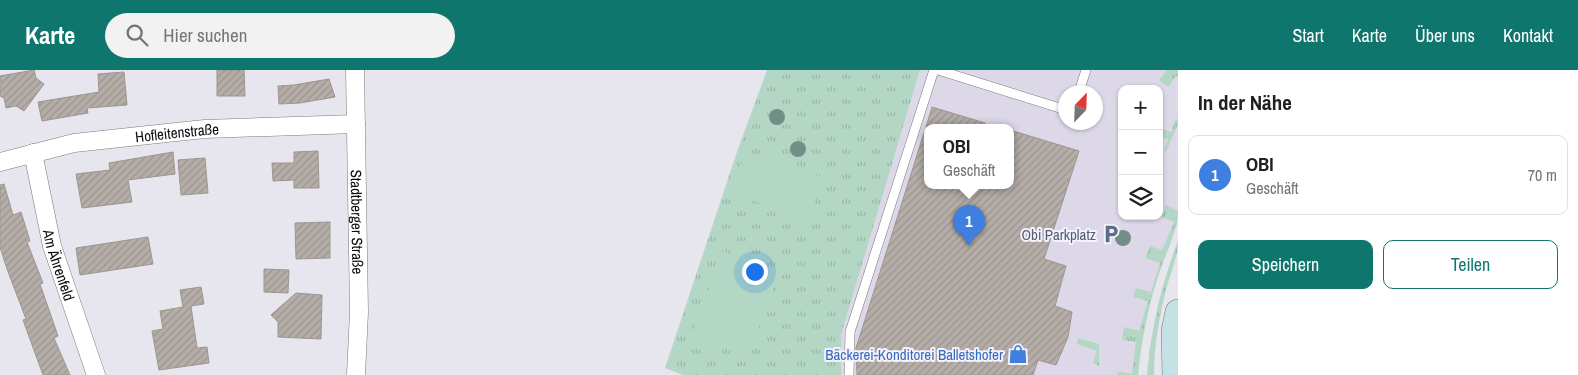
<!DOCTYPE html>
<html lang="de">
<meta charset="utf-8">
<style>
body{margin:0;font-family:"Archivo Narrow",sans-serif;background:#f2f2f2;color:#202124}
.controls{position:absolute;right:15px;top:15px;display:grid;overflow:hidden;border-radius:10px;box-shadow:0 1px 4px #0004}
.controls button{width:45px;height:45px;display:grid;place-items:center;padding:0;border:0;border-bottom:1px solid #e0e0e0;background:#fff;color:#202124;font:25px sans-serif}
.compass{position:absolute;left:1058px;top:15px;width:45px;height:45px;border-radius:50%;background:#fff;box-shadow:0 1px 4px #0004;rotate:23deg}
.you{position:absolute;left:754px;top:201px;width:18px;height:18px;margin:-12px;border:4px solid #fff;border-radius:50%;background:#1a73e8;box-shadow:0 0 0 8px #1a73e833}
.badge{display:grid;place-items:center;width:32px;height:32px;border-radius:50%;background:#0f766e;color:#fff;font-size:16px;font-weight:700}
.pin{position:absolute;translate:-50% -41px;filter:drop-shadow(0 1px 2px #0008)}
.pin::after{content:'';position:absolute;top:26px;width:18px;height:15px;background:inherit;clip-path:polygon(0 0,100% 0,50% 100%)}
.popup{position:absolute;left:924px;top:54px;width:90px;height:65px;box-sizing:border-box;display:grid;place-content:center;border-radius:10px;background:#fff;filter:drop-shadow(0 1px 4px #0005);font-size:16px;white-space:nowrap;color:#757577}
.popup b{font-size:19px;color:#202124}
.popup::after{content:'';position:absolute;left:50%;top:100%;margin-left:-10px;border:10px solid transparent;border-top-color:#fff}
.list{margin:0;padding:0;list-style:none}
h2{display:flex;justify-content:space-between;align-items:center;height:65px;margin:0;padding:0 20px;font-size:21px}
h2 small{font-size:16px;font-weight:400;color:#757577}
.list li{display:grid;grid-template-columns:32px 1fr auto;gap:15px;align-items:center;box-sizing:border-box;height:80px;margin:0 10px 10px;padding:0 10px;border:1px solid #e0e0e0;border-radius:10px}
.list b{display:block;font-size:19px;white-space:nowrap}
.list p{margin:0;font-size:16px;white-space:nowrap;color:#757577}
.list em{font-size:16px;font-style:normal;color:#757577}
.actions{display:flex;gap:10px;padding:15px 20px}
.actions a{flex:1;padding:11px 0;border:1px solid #0f766e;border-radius:10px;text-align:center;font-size:18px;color:#0f766e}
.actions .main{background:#0f766e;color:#fff}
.icon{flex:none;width:28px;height:28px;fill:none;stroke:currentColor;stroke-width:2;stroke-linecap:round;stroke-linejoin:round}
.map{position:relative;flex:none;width:1178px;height:305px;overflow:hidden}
header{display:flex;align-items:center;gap:30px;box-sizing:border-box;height:70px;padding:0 25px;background:#0f766e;color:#fff}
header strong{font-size:24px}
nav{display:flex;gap:28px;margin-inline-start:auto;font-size:18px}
.search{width:350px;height:45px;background:#f2f2f2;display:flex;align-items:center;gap:12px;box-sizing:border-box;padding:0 18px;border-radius:28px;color:#757577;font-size:19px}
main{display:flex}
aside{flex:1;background:#fff}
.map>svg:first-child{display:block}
.built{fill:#ddd8e8;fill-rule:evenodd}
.grass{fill:url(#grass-tufts)}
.pitch{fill:#b3d7c4}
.building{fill:url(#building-hatch);stroke:#9d9590}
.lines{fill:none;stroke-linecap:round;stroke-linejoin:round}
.lane-casing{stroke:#7b7981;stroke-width:10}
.street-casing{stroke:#7b7981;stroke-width:19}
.secondary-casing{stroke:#7b7981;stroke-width:26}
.lane{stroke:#fff;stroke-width:9}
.street{stroke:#fff;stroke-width:18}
.secondary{stroke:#c4e1e5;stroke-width:25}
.tree{fill:#728f87}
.labels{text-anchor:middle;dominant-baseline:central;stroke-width:4;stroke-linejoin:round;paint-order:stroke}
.street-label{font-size:15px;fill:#0d0c0f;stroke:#f5f2fb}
.service-label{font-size:15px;fill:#4e5e75;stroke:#f5f2fb;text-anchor:end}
.shop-label{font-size:15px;fill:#366cbe;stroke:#f5f2fb;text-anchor:end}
</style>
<header>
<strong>Karte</strong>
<div class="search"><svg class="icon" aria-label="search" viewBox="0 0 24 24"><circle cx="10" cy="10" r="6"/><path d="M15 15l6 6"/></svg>Hier suchen</div>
<nav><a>Start</a><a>Karte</a><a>Über uns</a><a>Kontakt</a></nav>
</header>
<main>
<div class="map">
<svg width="1178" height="305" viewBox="0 0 1178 305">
<defs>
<pattern id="grass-tufts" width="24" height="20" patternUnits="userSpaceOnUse" patternTransform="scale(1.25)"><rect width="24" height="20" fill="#b3d7c4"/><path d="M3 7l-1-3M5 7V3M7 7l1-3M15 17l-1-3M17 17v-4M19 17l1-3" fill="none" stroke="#99b7a7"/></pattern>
<pattern id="building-hatch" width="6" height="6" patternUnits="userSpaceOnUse" patternTransform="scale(1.25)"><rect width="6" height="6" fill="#b5ada8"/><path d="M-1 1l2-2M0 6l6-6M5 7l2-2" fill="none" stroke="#9a948f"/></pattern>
</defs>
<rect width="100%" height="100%" fill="#e7e5ee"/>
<!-- built -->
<path class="built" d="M920,0H1178V152L1163,190L1148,238L1142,266L1138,305H841V265ZM1122,19H1159V146H1122ZM1066,22H1096V52H1066ZM928,57H1010V115H928Z"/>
<!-- grass -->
<g class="grass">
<polygon points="767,0 920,0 841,265 841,305 683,305 665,298 737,82"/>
<polygon points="1167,0 1178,0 1178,7 1176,6 1168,17 1159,10"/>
<polygon points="1178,49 1178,54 1166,82 1164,81 1168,69 1159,66 1159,58 1171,62 1175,50"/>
<path d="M1166,135L1178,141C1178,162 1164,186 1158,207C1147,241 1142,269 1138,305H1117L1118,302L1132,304L1136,272L1122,270L1124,257L1139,261L1148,231L1133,227L1136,218L1151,222L1160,193L1145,188L1150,176L1162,180L1174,152L1161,147Z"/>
<path d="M1178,171C1178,188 1170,204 1166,220C1159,248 1154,277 1154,305H1147C1151,259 1161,215 1178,171Z"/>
<polygon points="1078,268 1099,274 1099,296 1093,293 1097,281 1077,274"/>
</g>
<!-- pitch -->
<g class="pitch">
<polygon points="745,82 822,107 809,149 731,124"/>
<polygon points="722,181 779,201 749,286 692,267"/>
</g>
<!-- building -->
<g class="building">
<polygon points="34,0 36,8 44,14 24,41 16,36 6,38 4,28 0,26 0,17 1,15 0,6"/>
<polygon points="217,0 244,0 245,26 217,26"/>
<polygon points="124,2 127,35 87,38 88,43 42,51 38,32 99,22 98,4"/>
<polygon points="329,9 335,27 300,33 279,34 278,16 294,15"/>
<polygon points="932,37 985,53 985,57 926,57"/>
<polygon points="1010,60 1079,81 1044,189 1066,196 1055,236 1072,242 1068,267 1056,295 1038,290 1033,305 857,305 856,278 924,63 928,63 928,115 1010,115"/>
<polygon points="318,81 319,118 294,118 294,110 273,111 272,93 294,93 294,82"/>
<polygon points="173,82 175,104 128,110 132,132 82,138 76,104 110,100 109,93"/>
<polygon points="205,88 208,123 181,125 178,90"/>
<polygon points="4,114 13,145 21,142 30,171 27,172 43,213 40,214 58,266 54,268 70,305 43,305 23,250 26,249 7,199 0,177 0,115"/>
<polygon points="330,152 330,188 296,189 295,153"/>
<polygon points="148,167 153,194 80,205 76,178"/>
<polygon points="264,199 289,200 288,223 264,222"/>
<polygon points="201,217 204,234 191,236 197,278 207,277 209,293 159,300 152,261 163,259 160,241 183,237 180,220"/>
<polygon points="296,223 322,225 321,269 278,267 278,252 271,245"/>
</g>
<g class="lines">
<!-- lane casing -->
<g class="lane-casing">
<g id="lane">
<polyline points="938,0 1066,40"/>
<polyline points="1079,22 1086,0"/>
<polyline points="849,305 850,262 934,0"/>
</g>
</g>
<!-- street casing -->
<g class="street-casing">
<g id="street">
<path id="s1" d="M355,0L359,242L356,305"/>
<path id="s2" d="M33,83L52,176L96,305"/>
<path id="s3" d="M0,92L74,73L176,62L205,59L356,54"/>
</g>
</g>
<!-- secondary casing -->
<g class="secondary-casing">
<polyline id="secondary" points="1175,305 1174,261 1178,242"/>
</g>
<!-- lane -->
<use href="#lane" class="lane"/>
<!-- street -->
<use href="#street" class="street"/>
<!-- secondary -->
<use href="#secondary" class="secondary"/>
</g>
<!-- trees -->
<g class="tree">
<circle cx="777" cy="47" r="8"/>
<circle cx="798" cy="79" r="8"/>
<circle cx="1123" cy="168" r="8"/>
</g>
<!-- icons -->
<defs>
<g id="parking-bare" transform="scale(1.5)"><path d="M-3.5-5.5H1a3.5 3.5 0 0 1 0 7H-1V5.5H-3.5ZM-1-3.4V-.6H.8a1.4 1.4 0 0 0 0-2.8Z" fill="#5c6f8a" stroke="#f5f2fb" stroke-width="2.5" paint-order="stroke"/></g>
<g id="shop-bare" transform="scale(1.5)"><path d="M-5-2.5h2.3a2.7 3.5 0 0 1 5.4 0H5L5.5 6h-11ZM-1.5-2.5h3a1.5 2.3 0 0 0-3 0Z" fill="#3f7fe0" stroke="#f5f2fb" stroke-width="2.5" paint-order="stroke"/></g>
</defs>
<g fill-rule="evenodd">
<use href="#parking-bare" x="1111" y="164"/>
<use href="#shop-bare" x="1018" y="284"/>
</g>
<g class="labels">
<!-- street labels -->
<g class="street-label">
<text stroke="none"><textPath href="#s3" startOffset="180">Hofleitenstraße</textPath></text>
<text stroke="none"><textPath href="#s1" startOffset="152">Stadtberger Straße</textPath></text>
<text stroke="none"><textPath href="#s2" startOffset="115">Am Ährenfeld</textPath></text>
</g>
<!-- service labels -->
<g class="service-label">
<text x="1096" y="164">Obi Parkplatz</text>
</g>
<!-- shop labels -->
<g class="shop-label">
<text x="1003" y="284">Bäckerei-Konditorei Balletshofer</text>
</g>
</g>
</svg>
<div class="controls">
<button>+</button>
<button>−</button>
<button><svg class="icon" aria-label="layers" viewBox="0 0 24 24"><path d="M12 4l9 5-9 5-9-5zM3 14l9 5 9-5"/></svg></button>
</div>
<svg class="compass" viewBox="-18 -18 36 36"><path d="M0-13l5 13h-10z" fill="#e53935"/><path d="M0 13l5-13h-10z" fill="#757577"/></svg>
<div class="you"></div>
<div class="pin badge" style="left:969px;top:176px;background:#3f7fe0">1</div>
<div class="popup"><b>OBI</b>Geschäft</div>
</div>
<aside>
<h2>In der Nähe<small></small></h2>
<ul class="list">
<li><span class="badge" style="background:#3f7fe0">1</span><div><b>OBI</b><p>Geschäft</p></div><em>70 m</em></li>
</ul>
<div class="actions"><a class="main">Speichern</a><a>Teilen</a></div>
</aside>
</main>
